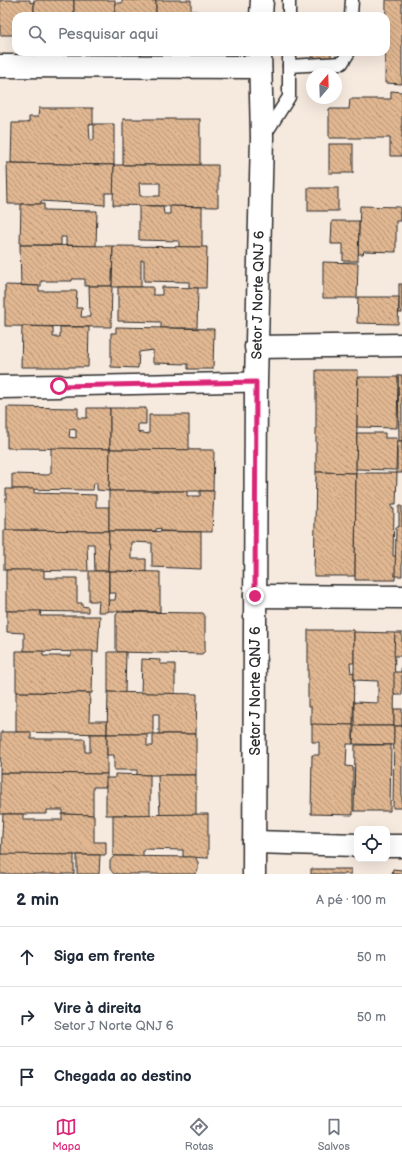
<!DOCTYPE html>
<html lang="pt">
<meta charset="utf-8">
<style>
body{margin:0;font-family:"Balsamiq Sans",sans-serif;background:#f2f2f3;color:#1f2937}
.controls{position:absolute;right:12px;bottom:12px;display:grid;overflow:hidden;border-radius:8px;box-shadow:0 4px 16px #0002}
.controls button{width:36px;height:36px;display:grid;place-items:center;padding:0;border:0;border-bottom:1px solid #e0e1e3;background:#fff;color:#1f2937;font:20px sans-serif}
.compass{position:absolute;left:306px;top:68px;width:36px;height:36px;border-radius:50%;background:#fff;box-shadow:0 4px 16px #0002;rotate:19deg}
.stop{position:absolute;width:12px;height:12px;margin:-9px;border:3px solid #db2777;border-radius:50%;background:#fff}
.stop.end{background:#db2777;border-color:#fff;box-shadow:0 1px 4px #0008}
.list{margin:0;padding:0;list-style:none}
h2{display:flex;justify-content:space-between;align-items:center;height:52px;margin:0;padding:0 16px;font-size:17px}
h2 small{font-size:13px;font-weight:400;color:#747a83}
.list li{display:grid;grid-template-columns:26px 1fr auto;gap:12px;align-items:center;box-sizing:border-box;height:60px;padding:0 16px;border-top:1px solid #e0e1e3}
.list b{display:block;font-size:15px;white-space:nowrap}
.list p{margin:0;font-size:13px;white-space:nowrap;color:#747a83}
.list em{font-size:13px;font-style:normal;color:#747a83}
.icon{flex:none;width:22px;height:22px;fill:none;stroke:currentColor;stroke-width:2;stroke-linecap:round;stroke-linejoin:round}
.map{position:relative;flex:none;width:402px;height:874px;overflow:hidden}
.search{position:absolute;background:#fff;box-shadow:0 4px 16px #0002;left:12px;right:12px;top:12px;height:44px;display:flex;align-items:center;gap:10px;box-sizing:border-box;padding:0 14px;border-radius:12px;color:#747a83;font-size:15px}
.sheet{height:232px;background:#fff}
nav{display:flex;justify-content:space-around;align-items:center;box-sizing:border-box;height:56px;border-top:1px solid #e0e1e3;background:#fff;font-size:11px;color:#747a83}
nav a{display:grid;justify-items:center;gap:2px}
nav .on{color:#db2777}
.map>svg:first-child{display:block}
.building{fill:url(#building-back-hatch);stroke:#2b2b2b;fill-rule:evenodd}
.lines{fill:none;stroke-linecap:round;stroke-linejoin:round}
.service-casing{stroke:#2b2b2b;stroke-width:15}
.pedestrian-casing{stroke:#2b2b2b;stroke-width:22}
.minor-casing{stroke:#2b2b2b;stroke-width:25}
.secondary-casing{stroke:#2b2b2b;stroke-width:25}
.service{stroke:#fff;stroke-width:12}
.pedestrian{stroke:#fff;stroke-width:19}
.minor{stroke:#fff;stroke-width:22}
.secondary{stroke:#fff;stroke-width:22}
.route{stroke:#db2777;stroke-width:5}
.labels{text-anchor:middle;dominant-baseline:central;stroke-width:4;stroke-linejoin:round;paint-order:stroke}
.street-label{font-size:14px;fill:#2b2b2b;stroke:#fff}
</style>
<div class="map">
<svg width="402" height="874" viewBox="0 0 402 874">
<defs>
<pattern id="building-back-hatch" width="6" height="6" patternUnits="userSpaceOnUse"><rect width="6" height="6" fill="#e0b791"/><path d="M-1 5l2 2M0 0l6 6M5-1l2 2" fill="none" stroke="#b69577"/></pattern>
</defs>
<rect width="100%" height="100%" fill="#f6e9de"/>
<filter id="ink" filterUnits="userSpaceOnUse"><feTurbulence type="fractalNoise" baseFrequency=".025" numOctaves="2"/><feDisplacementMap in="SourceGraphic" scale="8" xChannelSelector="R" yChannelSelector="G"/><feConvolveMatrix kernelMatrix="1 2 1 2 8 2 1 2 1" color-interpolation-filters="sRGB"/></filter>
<g filter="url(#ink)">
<!-- building -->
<g class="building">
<polygon points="0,0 30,0 30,3 34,2 34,16 16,16 16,35 0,35"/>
<rect x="34" y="0" width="40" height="16"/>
<rect x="74" y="0" width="41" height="16"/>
<polygon points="122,0 156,1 156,16 115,16 115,3 122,3"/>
<polygon points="156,0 191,0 191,11 197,11 197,16 156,16"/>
<polygon points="386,0 402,0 402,84 385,83"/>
<rect x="312" y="52" width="19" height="9"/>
<polygon points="391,91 402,92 402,156 390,156 390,138 329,138 329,109 349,109 350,99 391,99"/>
<path d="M39,108H93V124H114V165L11,163L12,123H25L29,122V117H38ZM89,124L94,125V140H90Z"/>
<rect x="123" y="119" width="77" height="46"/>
<rect x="329" y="144" width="24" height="29"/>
<polygon points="7,163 114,165 114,193 105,193 105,205 41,201 41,204 8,204"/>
<path d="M114,165H218V207L113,205ZM139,183H160V196H140Z"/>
<rect x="308" y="188" width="30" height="23"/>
<polygon points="21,204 44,204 44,210 97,211 96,246 66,245 66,237 61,237 61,245 20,245"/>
<polygon points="139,206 163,206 164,214 170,214 170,206 202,207 202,247 179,247 179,241 139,240"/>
<polygon points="360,206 400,207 400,221 396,221 396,252 364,251 363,254 358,254"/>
<polygon points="332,221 359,221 358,261 343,261 343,244 331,244"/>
<polygon points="20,245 113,246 112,286 85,286 85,279 72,279 72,281 41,281 41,286 21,285"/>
<polygon points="113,246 207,247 206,288 189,288 189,282 144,281 144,260 141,260 141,287 112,287"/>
<polygon points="323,262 358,263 357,298 323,298"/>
<rect x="399" y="284" width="3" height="29"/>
<polygon points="5,285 39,286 39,291 77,291 76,308 82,308 81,317 90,317 89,286 112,286 111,327 5,326"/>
<polygon points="118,287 153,287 153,295 162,295 162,287 198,288 197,328 161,328 161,322 118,321"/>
<polygon points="358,297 399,297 398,324 357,323"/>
<polygon points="22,326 53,327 53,337 60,337 60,327 89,327 88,367 21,367"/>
<polygon points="116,327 214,329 213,369 188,369 188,364 153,363 153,350 139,352 138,368 111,367 111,333 116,333"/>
<polygon points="316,370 358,370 356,473 316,472"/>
<polygon points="398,375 402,375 402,441 399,441"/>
<polygon points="358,377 398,377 397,428 357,427"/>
<path d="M7,407L78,408V418H87V408H110V449L7,448ZM70,429L76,430V438L69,437Z"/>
<polygon points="110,408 146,408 146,424 138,424 138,432 149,434 149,415 189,415 189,450 110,449"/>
<polygon points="357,433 385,433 385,438 397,438 396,470 356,469"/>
<rect x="397" y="441" width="5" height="32"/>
<polygon points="51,448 110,449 109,491 97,490 97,483 94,483 93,490 12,489 12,474 48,475 51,473"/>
<polygon points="110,449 214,450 213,491 109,491"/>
<polygon points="316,472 356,473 355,576 314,576"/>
<polygon points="356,473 397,473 396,504 392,504 392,509 394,509 393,556 396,556 395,580 355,580"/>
<polygon points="6,489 34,489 34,493 96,495 96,507 109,507 109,531 6,530"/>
<polygon points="109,491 187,491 187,496 200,496 200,491 214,491 212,532 161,531 161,528 156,529 156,531 109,531"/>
<polygon points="399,506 402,506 402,576 395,576 396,527 399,527"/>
<polygon points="4,530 109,531 108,571 95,571 94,544 87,544 88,571 4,570"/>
<polygon points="109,531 201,532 201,569 152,567 152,543 131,542 131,559 146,559 146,572 108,571"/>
<polygon points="6,570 44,570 44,578 77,578 77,603 82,603 82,606 88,607 88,612 6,611"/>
<polygon points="89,571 109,571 108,612 98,612 99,601 89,601"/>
<polygon points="109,571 160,572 160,612 108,611 109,600 115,600 116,593 109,593"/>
<polygon points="7,611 41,611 40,616 100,616 98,652 24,651 24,633 7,632"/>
<polygon points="118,612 203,613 205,617 205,651 202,654 118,652 116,649 116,615"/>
<polygon points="308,630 354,630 354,663 350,663 351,673 354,672 353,725 311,725 311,707 308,707"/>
<polygon points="354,632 395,633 394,726 354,726 354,702 378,703 378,681 354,680"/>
<polygon points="395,633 402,633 402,695 394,695 394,672 401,672 402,656 394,656"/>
<polygon points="16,651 43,651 43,656 71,656 71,651 93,651 92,693 16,692"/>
<polygon points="108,652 126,652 125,693 108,692"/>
<polygon points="142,659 160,660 160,664 175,664 175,694 141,693"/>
<polygon points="16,692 90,693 89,721 107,721 107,734 16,732"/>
<polygon points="108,692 197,694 196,734 159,734 159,714 153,714 153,734 107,734"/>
<rect x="394" y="709" width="8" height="17"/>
<polygon points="312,724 353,725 353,744 347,744 346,766 353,767 353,815 311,814 312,755 319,755 319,742 312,742"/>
<polygon points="354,726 394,726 394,745 353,744"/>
<polygon points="394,726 402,726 402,808 393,808"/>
<polygon points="1,732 31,732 31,739 85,739 85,752 90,752 90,734 107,734 107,774 0,773"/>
<polygon points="107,734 147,734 147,746 153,746 153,734 196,734 196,775 137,775 137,770 114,770 114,755 107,755"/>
<polygon points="355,745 391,745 390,811 354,811"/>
<polygon points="0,773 107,774 106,787 93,787 93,815 63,814 63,810 47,810 47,814 0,814"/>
<polygon points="115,774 150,775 150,815 106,815 106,778 115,778"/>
<polygon points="158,775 196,775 196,815 160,815"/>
<polygon points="3,814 23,814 23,820 62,820 62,814 94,815 94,842 106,842 106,855 1,855"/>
<polygon points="208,814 208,858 183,857 183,850 143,849 143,856 113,856 113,815"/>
<polygon points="0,854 74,855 74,874 0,874"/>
<polygon points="77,855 100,855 99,874 77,874"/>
<polygon points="114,856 195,857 198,862 198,870 195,874 114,874 110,869 110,861"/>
<rect x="311" y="869" width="40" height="5"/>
<polygon points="393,869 402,870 402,874 392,874"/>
</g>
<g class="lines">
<!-- service casing -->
<g class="service-casing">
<g id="service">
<polyline points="289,0 289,16"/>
<polyline points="351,16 352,0"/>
<polyline points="289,66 342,63 349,52"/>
<polyline points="264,136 289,97 289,52"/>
</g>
</g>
<!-- pedestrian casing -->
<g class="pedestrian-casing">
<polyline id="pedestrian" points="59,386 256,382"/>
</g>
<!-- minor casing -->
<g class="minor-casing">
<g id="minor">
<polyline points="0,66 260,67"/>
<polyline points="256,347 402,345"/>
<polyline points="0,387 59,386"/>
<polyline points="255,596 402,597"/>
<polyline points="254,842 357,845"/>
<polyline points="387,846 402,846"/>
</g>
</g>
<!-- secondary casing -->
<g class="secondary-casing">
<g id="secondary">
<polyline points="261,16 262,0"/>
<polyline points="254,874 256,382 262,138 260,52"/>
</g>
</g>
<!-- service -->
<use href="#service" class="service"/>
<!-- pedestrian -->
<use href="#pedestrian" class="pedestrian"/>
<!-- minor -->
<use href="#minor" class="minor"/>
<!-- secondary -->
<use href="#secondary" class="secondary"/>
</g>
</g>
<g class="lines" filter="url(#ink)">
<!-- route -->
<polyline class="route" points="59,386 256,382 255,596"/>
</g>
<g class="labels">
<!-- street labels -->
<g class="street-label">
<text transform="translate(258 295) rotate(-89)">Setor J Norte QNJ 6</text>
<text transform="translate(255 691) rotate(-90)">Setor J Norte QNJ 6</text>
</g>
</g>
</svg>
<div class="controls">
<button><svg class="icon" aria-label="locate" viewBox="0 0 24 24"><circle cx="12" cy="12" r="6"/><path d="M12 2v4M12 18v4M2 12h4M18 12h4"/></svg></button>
</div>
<svg class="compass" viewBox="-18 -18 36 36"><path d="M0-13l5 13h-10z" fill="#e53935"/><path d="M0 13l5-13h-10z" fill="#747a83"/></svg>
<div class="stop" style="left:59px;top:386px"></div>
<div class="stop end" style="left:255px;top:596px"></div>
<div class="search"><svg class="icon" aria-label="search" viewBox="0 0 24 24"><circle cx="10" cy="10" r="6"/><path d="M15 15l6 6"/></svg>Pesquisar aqui</div>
</div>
<section class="sheet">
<h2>2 min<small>A pé · 100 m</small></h2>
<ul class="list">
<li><svg class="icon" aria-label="ahead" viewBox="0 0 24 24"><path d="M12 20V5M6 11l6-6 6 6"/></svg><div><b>Siga em frente</b></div><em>50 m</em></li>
<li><svg class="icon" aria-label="right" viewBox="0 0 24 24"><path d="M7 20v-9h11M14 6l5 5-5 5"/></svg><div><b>Vire à direita</b><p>Setor J Norte QNJ 6</p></div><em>50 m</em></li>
<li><svg class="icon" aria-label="arrive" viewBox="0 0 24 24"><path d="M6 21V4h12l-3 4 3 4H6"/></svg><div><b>Chegada ao destino</b></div></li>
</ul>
</section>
<nav>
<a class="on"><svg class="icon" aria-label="map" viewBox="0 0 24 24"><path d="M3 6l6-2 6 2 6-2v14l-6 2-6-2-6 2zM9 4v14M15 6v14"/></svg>Mapa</a>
<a><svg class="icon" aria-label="directions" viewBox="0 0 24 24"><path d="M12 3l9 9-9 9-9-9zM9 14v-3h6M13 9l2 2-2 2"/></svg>Rotas</a>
<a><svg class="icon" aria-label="saved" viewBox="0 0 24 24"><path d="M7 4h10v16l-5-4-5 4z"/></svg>Salvos</a>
</nav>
